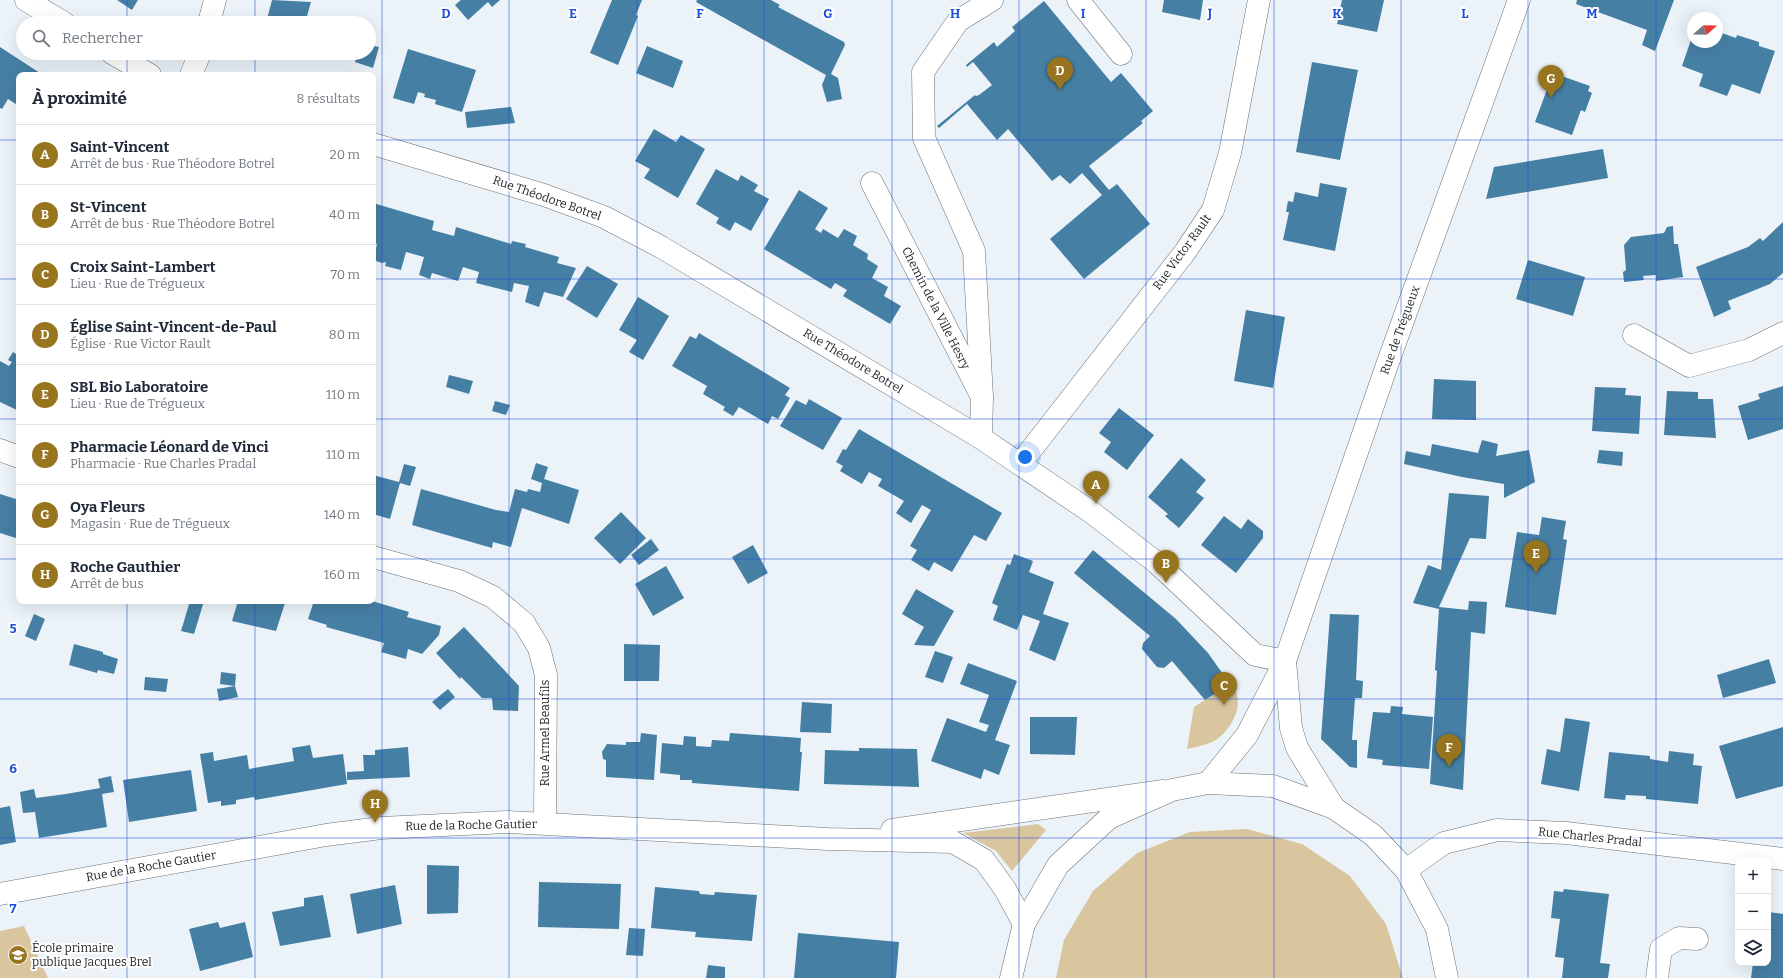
<!DOCTYPE html>
<html lang="fr">
<meta charset="utf-8">
<style>
body{margin:0;font-family:Bitter,serif;background:#f6f6f7;color:#1f2937}
.controls{position:absolute;right:12px;bottom:12px;display:grid;overflow:hidden;border-radius:8px;box-shadow:0 4px 16px #0002}
.controls button{width:36px;height:36px;display:grid;place-items:center;padding:0;border:0;border-bottom:1px solid #e0e1e3;background:#fff;color:#1f2937;font:20px sans-serif}
.compass{position:absolute;left:1687px;top:12px;width:36px;height:36px;border-radius:50%;background:#fff;box-shadow:0 4px 16px #0002;rotate:70deg}
.you{position:absolute;left:1025px;top:457px;width:14px;height:14px;margin:-10px;border:3px solid #fff;border-radius:50%;background:#1a73e8;box-shadow:0 0 0 6px #1a73e833}
.badge{display:grid;place-items:center;width:26px;height:26px;border-radius:50%;background:#97741e;color:#fff;font-size:13px;font-weight:700}
.pin{position:absolute;translate:-50% -33px;filter:drop-shadow(0 1px 2px #0008)}
.pin::after{content:'';position:absolute;top:21px;width:14px;height:12px;background:inherit;clip-path:polygon(0 0,100% 0,50% 100%)}
.list{margin:0;padding:0;list-style:none}
h2{display:flex;justify-content:space-between;align-items:center;height:52px;margin:0;padding:0 16px;font-size:17px}
h2 small{font-size:13px;font-weight:400;color:#747a83}
.list li{display:grid;grid-template-columns:26px 1fr auto;gap:12px;align-items:center;box-sizing:border-box;height:60px;padding:0 16px;border-top:1px solid #e0e1e3}
.list b{display:block;font-size:15px;white-space:nowrap}
.list p{margin:0;font-size:13px;white-space:nowrap;color:#747a83}
.list em{font-size:13px;font-style:normal;color:#747a83}
.icon{flex:none;width:22px;height:22px;fill:none;stroke:currentColor;stroke-width:2;stroke-linecap:round;stroke-linejoin:round}
.map{position:relative;flex:none;width:1783px;height:978px;overflow:hidden}
.search{position:absolute;background:#fff;box-shadow:0 4px 16px #0002;left:16px;top:16px;width:360px;height:44px;display:flex;align-items:center;gap:10px;box-sizing:border-box;padding:0 14px;border-radius:22px;color:#747a83;font-size:15px}
.panel{position:absolute;background:#fff;box-shadow:0 4px 16px #0002;left:16px;top:72px;width:360px;height:532px;border-radius:8px}
.map>svg:first-child{display:block}
.green{fill:#d9c69f}
.building{fill:#467fa4}
.lines{fill:none;stroke-linecap:round;stroke-linejoin:round}
.minor-casing{stroke:#6b7277;stroke-width:23}
.major-casing{stroke:#6b7277;stroke-width:23}
.minor{stroke:#fff;stroke-width:22}
.major{stroke:#fff;stroke-width:22}
.grid{fill:none;stroke:#1d4ed8;stroke-width:1;stroke-opacity:0.55}
.labels{text-anchor:middle;dominant-baseline:central;stroke-width:4;stroke-linejoin:round;paint-order:stroke}
.street-label{font-size:12px;fill:#1e2123;stroke:#fff}
.poi-label{font-size:12px;fill:#1e2123;stroke:#fff;text-anchor:start}
.grid-label{font-size:13px;text-anchor:middle;font-weight:bold;fill:#1d4ed8;stroke:#fff;stroke-width:4;stroke-linejoin:round;paint-order:stroke}
</style>
<div class="map">
<svg width="1783" height="978" viewBox="0 0 1783 978">
<rect width="100%" height="100%" fill="#ebf3f9"/>
<!-- green -->
<g class="green">
<path d="M1230,684C1248,699 1232,731 1214,741C1206,745 1196,747 1187,749L1194,707Z"/>
<polygon points="1038,824 1046,830 1012,871 996,851 963,833"/>
<polygon points="1247,829 1302,844 1350,876 1386,924 1403,978 1056,978 1064,940 1093,891 1137,853 1190,832"/>
<polygon points="24,926 48,978 0,978 0,931"/>
</g>
<!-- building -->
<g class="building">
<polygon points="117,0 138,0 132,10"/>
<polygon points="272,0 311,2 305,23 266,23"/>
<polygon points="461,0 500,0 492,7 488,2 468,20 455,5"/>
<polygon points="612,0 642,0 636,15 638,16 618,65 590,53"/>
<polygon points="697,0 771,0 780,5 778,7 844,42 845,45 831,74 838,78 842,99 827,102 822,85 826,75 696,2"/>
<polygon points="1164,0 1203,0 1200,20 1162,12"/>
<polygon points="1342,0 1384,0 1377,32 1337,24"/>
<polygon points="1577,0 1674,0 1655,51 1642,45 1647,30 1576,4"/>
<polygon points="1044,1 1111,82 1121,73 1153,111 1141,121 1143,123 1089,166 1109,190 1117,184 1150,224 1084,279 1050,239 1102,195 1082,173 1070,184 1060,175 1052,181 1008,129 997,140 967,104 939,128 937,126 975,95 976,96 979,95 992,85 973,62 967,67 966,65 994,42 997,47 1015,31 1012,27"/>
<polygon points="1717,27 1719,28 1719,32 1736,38 1737,35 1759,42 1759,46 1775,51 1760,94 1732,84 1727,96 1699,86 1703,74 1682,66 1693,34 1693,42 1717,42"/>
<polygon points="369,45 379,47 373,68 355,62 357,53 369,53"/>
<polygon points="647,46 683,61 673,88 636,73"/>
<polygon points="0,47 43,75 19,75 19,106 8,99 2,109 0,108"/>
<polygon points="408,49 476,70 462,112 435,104 436,100 424,97 425,94 418,92 414,104 393,98"/>
<polygon points="1312,62 1358,70 1340,160 1296,152"/>
<polygon points="1553,73 1590,86 1588,91 1592,93 1585,112 1581,110 1572,135 1535,122"/>
<polygon points="511,107 515,123 467,128 465,112"/>
<polygon points="654,129 676,142 681,135 705,149 678,198 644,178 650,169 635,161"/>
<polygon points="1603,149 1608,178 1486,199 1494,167"/>
<polygon points="716,169 738,181 741,175 758,185 754,191 769,199 751,231 735,222 730,231 716,223 719,218 696,204"/>
<polygon points="1320,183 1347,188 1335,251 1283,240 1289,212 1286,212 1288,201 1293,202 1295,192 1318,197"/>
<polygon points="799,190 828,208 815,229 821,233 823,229 838,238 844,229 857,236 853,245 868,254 867,259 878,266 872,278 888,287 884,296 901,306 890,324 843,296 847,290 835,283 831,289 764,249"/>
<polygon points="373,203 434,221 432,230 454,236 456,227 511,244 512,241 526,244 525,247 559,257 557,263 576,268 563,297 544,292 539,307 525,302 529,286 514,283 512,292 476,283 479,272 463,267 458,281 432,273 430,279 419,275 424,257 406,252 401,270 385,266 386,262 382,263 376,261 374,256 377,244 373,242"/>
<polygon points="1783,222 1783,273 1770,284 1728,301 1731,309 1714,317 1696,267 1748,247 1760,238 1763,241"/>
<polygon points="1673,226 1674,244 1678,244 1683,277 1656,281 1656,275 1643,276 1644,280 1624,282 1623,272 1626,270 1624,245 1631,237 1664,233 1667,227"/>
<polygon points="1528,260 1585,277 1573,316 1516,299"/>
<polygon points="587,266 618,284 597,318 566,299"/>
<polygon points="638,297 669,316 643,360 629,352 637,340 619,330"/>
<polygon points="1246,310 1285,317 1273,388 1234,381"/>
<polygon points="699,333 790,388 785,395 790,398 778,419 772,416 768,424 739,407 733,416 723,410 725,407 703,394 707,386 672,366 690,336 696,339"/>
<polygon points="13,352 19,356 19,411 0,402 0,361 9,366 12,362 8,360"/>
<polygon points="449,375 473,381 469,394 446,387"/>
<polygon points="1434,379 1476,381 1476,420 1432,419"/>
<polygon points="1783,386 1783,429 1748,440 1738,406 1760,399 1758,394"/>
<polygon points="1595,387 1626,388 1625,395 1641,396 1639,434 1592,431"/>
<polygon points="1667,391 1698,392 1698,399 1713,399 1716,438 1664,435"/>
<polygon points="809,399 842,418 823,450 780,426 796,400 806,405"/>
<polygon points="495,401 510,405 506,415 492,411"/>
<polygon points="1119,408 1154,435 1127,470 1104,452 1111,442 1099,433"/>
<polygon points="859,429 1002,513 986,541 974,535 952,572 934,562 929,571 911,560 917,550 910,546 931,510 922,505 911,523 896,513 904,501 878,486 882,479 869,472 862,484 840,471 843,466 836,462 843,449 846,450"/>
<polygon points="1482,440 1498,444 1496,456 1529,450 1535,482 1504,498 1504,484 1462,477 1404,464 1406,451 1430,456 1432,444 1478,453"/>
<polygon points="1599,450 1623,452 1622,466 1597,463"/>
<polygon points="1181,458 1206,480 1196,492 1204,498 1179,528 1165,516 1168,514 1148,497"/>
<polygon points="536,463 548,467 544,479 579,490 569,524 522,508 511,547 493,542 492,548 412,525 421,489 496,510 509,512 515,489 527,492 528,489 540,492 542,483 531,479"/>
<polygon points="404,464 416,467 410,486 400,483 390,519 373,514 373,475 399,482"/>
<polygon points="1449,493 1489,496 1486,539 1470,538 1439,607 1468,610 1469,601 1487,602 1485,634 1471,632 1463,790 1430,784 1437,671 1435,670 1439,609 1413,603 1428,565 1441,570"/>
<polygon points="0,494 19,500 19,539 0,533"/>
<polygon points="621,512 646,538 620,564 594,538"/>
<polygon points="1224,516 1241,529 1248,519 1263,531 1263,538 1236,573 1201,545"/>
<polygon points="1542,517 1566,521 1563,539 1567,540 1556,615 1505,607 1517,532 1539,535"/>
<polygon points="651,539 659,550 639,565 631,555"/>
<polygon points="753,545 768,573 748,584 732,557"/>
<polygon points="1093,550 1176,619 1208,653 1230,684 1205,700 1172,661 1164,668 1157,667 1142,649 1143,643 1150,636 1074,573"/>
<polygon points="1014,554 1033,561 1029,572 1054,582 1043,614 1069,623 1055,661 1029,650 1040,621 1023,615 1017,630 993,620 998,606 992,603 1007,564 1010,565"/>
<polygon points="666,566 684,598 653,616 635,584"/>
<polygon points="916,589 954,611 934,646 914,645 924,627 902,614"/>
<polygon points="190,601 204,601 194,634 181,631"/>
<polygon points="238,601 277,601 285,603 276,631 232,621"/>
<polygon points="314,601 372,601 409,612 407,617 441,626 439,635 422,654 408,649 406,659 381,652 384,643 326,627 327,625 308,619"/>
<polygon points="34,614 45,619 36,641 25,636"/>
<polygon points="1330,614 1359,615 1356,680 1363,681 1362,698 1355,698 1352,740 1357,740 1357,768 1350,767 1321,739"/>
<polygon points="464,627 519,686 518,711 493,710 492,698 482,698 461,677 460,679 436,653"/>
<polygon points="74,644 103,652 103,654 118,659 114,674 98,670 97,673 69,665"/>
<polygon points="624,644 660,645 659,681 624,681"/>
<polygon points="935,651 953,657 943,683 925,677"/>
<polygon points="1769,659 1776,683 1723,698 1717,675"/>
<polygon points="968,663 1017,681 995,740 1010,745 999,775 984,769 981,779 931,761 947,718 986,732 989,725 979,722 989,695 960,684"/>
<polygon points="221,672 236,674 235,686 220,684"/>
<polygon points="145,677 168,679 166,692 144,690"/>
<polygon points="235,686 238,697 219,701 217,689"/>
<polygon points="448,689 455,697 440,710 432,702"/>
<polygon points="802,702 832,704 831,733 800,732"/>
<polygon points="1391,706 1403,707 1402,714 1433,717 1429,769 1382,765 1383,760 1367,758 1373,712 1390,713"/>
<polygon points="1030,717 1077,717 1075,755 1030,754"/>
<polygon points="1565,718 1590,722 1579,791 1541,784 1547,749 1560,752"/>
<polygon points="1783,727 1783,786 1736,799 1719,746"/>
<polygon points="641,733 657,735 654,780 606,777 606,760 603,759 602,752 607,744 626,745 626,742 640,742"/>
<polygon points="730,733 801,738 800,752 802,752 799,791 692,783 692,780 680,780 680,775 660,773 662,743 683,745 684,736 696,737 696,746 711,747 712,740 729,741"/>
<polygon points="310,745 313,758 343,754 347,784 255,800 254,797 236,800 236,804 221,806 221,801 208,803 200,754 213,752 214,761 247,755 249,769 294,761 292,748"/>
<polygon points="408,747 410,777 347,780 347,772 364,771 363,755 375,755 375,750"/>
<polygon points="859,748 917,749 919,787 824,784 825,750 859,751"/>
<polygon points="1669,751 1694,754 1693,765 1702,766 1698,804 1646,799 1646,796 1626,795 1625,800 1604,798 1609,752 1650,756 1650,759 1668,762"/>
<polygon points="191,770 197,811 129,822 123,780"/>
<polygon points="111,776 114,792 102,794 107,827 39,838 35,812 23,813 20,792 34,789 36,798 66,794 100,788 98,779"/>
<polygon points="10,806 16,842 0,845 0,808"/>
<polygon points="427,865 459,866 458,913 427,914"/>
<polygon points="539,882 621,884 619,929 538,927"/>
<polygon points="395,885 402,924 357,934 350,894"/>
<polygon points="655,887 699,891 700,894 714,895 715,892 757,895 752,941 695,937 696,932 651,928"/>
<polygon points="1564,889 1609,894 1600,963 1610,964 1608,978 1562,978 1564,958 1555,957 1560,919 1551,918 1554,891 1563,892"/>
<polygon points="323,895 331,937 280,946 272,912 304,906 304,898"/>
<polygon points="1768,912 1783,914 1783,978 1751,978 1753,963 1768,963"/>
<polygon points="218,922 220,928 245,922 253,957 200,971 189,929"/>
<polygon points="629,928 645,929 643,956 626,955"/>
<polygon points="798,933 899,942 896,978 794,978"/>
<polygon points="708,965 725,967 725,978 706,978"/>
</g>
<g class="lines">
<!-- minor casing -->
<g class="minor-casing">
<g id="minor">
<polyline points="26,0 64,23"/>
<polyline points="1078,0 1121,54"/>
<polyline points="209,23 215,0"/>
<polyline points="112,53 150,75"/>
<polyline points="191,75 200,53"/>
<polyline points="373,144 544,195 604,217 661,247 981,438 1091,512 1157,563 1255,655 1285,661"/>
<polyline points="872,183 982,397 981,438"/>
<polyline points="1634,335 1689,366 1749,350 1783,333"/>
<polyline points="982,397 974,251 924,138 923,72 958,21 992,0"/>
<polyline points="0,450 19,457"/>
<polyline points="1020,464 1185,252 1213,210 1230,153 1259,0"/>
<polyline points="373,557 459,581 493,597 524,623 539,648 546,675 545,823"/>
<polyline points="892,830 1163,791"/>
<polyline points="1406,870 1444,843 1497,830 1566,833 1783,859"/>
<polyline points="0,894 326,835 381,828 507,822 828,839 953,842 984,860 1005,889 1024,924"/>
<polyline points="1657,978 1661,949 1679,938 1697,939"/>
</g>
</g>
<!-- major casing -->
<g class="major-casing">
<g id="major">
<polyline points="1285,661 1291,728 1297,748 1334,808"/>
<polyline points="1208,783 1247,735 1285,661 1387,365 1519,0"/>
<polyline points="1011,978 1024,924 1058,865 1109,818 1172,790 1208,783 1273,786 1334,808 1373,835 1406,870 1437,929 1447,978"/>
</g>
</g>
<!-- minor -->
<use href="#minor" class="minor"/>
<!-- major -->
<use href="#major" class="major"/>
</g>
<!-- grid -->
<path class="grid" d="M127,0V23M255,0V23M382,0V978M509,0V978M637,0V978M764,0V978M892,0V978M1019,0V978M1146,0V978M1274,0V978M1401,0V978M1528,0V978M1656,0V978M127,53V75M255,53V75M0,140H19M373,140H1783M0,279H19M373,279H1783M0,419H19M373,419H1783M0,559H19M373,559H1783M127,601V978M255,601V978M0,699H1783M0,838H1783"/>
<!-- icons -->
<defs>
<g id="school-disc" transform="scale(1)"><circle r="9.5" fill="#97741e" stroke="#fff"/><path d="M0-5L7-2L0 1L-7-2ZM-4 1L0 2.5L4 1V4Q0 6-4 4Z" fill="#fff"/></g>
</defs>
<g fill-rule="evenodd">
<use href="#school-disc" x="18" y="955"/>
</g>
<g class="labels">
<!-- street labels -->
<g class="street-label">
<text transform="translate(547 198) rotate(19)">Rue Théodore Botrel</text>
<text transform="translate(1182 252) rotate(-54)">Rue Victor Rault</text>
<text transform="translate(936 308) rotate(63)">Chemin de la Ville Hesry</text>
<text transform="translate(1400 330) rotate(-70)">Rue de Trégueux</text>
<text transform="translate(853 361) rotate(31)">Rue Théodore Botrel</text>
<text transform="translate(545 733) rotate(-90)">Rue Armel Beaufils</text>
<text transform="translate(471 825) rotate(-1)">Rue de la Roche Gautier</text>
<text transform="translate(1590 837) rotate(6)">Rue Charles Pradal</text>
<text transform="translate(151 866) rotate(-10)">Rue de la Roche Gautier</text>
</g>
<!-- poi labels -->
<g class="poi-label">
<text x="32" y="948">École primaire<tspan x="32" dy="14">publique Jacques Brel</tspan></text>
</g>
</g>
<g class="grid-label">
<text x="446" y="18">D</text>
<text x="573" y="18">E</text>
<text x="700" y="18">F</text>
<text x="828" y="18">G</text>
<text x="955" y="18">H</text>
<text x="1083" y="18">I</text>
<text x="1210" y="18">J</text>
<text x="1337" y="18">K</text>
<text x="1465" y="18">L</text>
<text x="1592" y="18">M</text>
<text x="13" y="633">5</text>
<text x="13" y="773">6</text>
<text x="13" y="913">7</text>
</g>
</svg>
<div class="controls">
<button>+</button>
<button>−</button>
<button><svg class="icon" aria-label="layers" viewBox="0 0 24 24"><path d="M12 4l9 5-9 5-9-5zM3 14l9 5 9-5"/></svg></button>
</div>
<svg class="compass" viewBox="-18 -18 36 36"><path d="M0-13l5 13h-10z" fill="#e53935"/><path d="M0 13l5-13h-10z" fill="#747a83"/></svg>
<div class="you"></div>
<div class="pin badge" style="left:1096px;top:504px">A</div>
<div class="pin badge" style="left:1166px;top:583px">B</div>
<div class="pin badge" style="left:1224px;top:705px">C</div>
<div class="pin badge" style="left:1060px;top:90px">D</div>
<div class="pin badge" style="left:1536px;top:573px">E</div>
<div class="pin badge" style="left:1449px;top:767px">F</div>
<div class="pin badge" style="left:1551px;top:98px">G</div>
<div class="pin badge" style="left:375px;top:823px">H</div>
<div class="search"><svg class="icon" aria-label="search" viewBox="0 0 24 24"><circle cx="10" cy="10" r="6"/><path d="M15 15l6 6"/></svg>Rechercher</div>
<section class="panel">
<h2>À proximité<small>8 résultats</small></h2>
<ul class="list">
<li><span class="badge">A</span><div><b>Saint-Vincent</b><p>Arrêt de bus · Rue Théodore Botrel</p></div><em>20 m</em></li>
<li><span class="badge">B</span><div><b>St-Vincent</b><p>Arrêt de bus · Rue Théodore Botrel</p></div><em>40 m</em></li>
<li><span class="badge">C</span><div><b>Croix Saint-Lambert</b><p>Lieu · Rue de Trégueux</p></div><em>70 m</em></li>
<li><span class="badge">D</span><div><b>Église Saint-Vincent-de-Paul</b><p>Église · Rue Victor Rault</p></div><em>80 m</em></li>
<li><span class="badge">E</span><div><b>SBL Bio Laboratoire</b><p>Lieu · Rue de Trégueux</p></div><em>110 m</em></li>
<li><span class="badge">F</span><div><b>Pharmacie Léonard de Vinci</b><p>Pharmacie · Rue Charles Pradal</p></div><em>110 m</em></li>
<li><span class="badge">G</span><div><b>Oya Fleurs</b><p>Magasin · Rue de Trégueux</p></div><em>140 m</em></li>
<li><span class="badge">H</span><div><b>Roche Gauthier</b><p>Arrêt de bus</p></div><em>160 m</em></li>
</ul>
</section>
</div>
